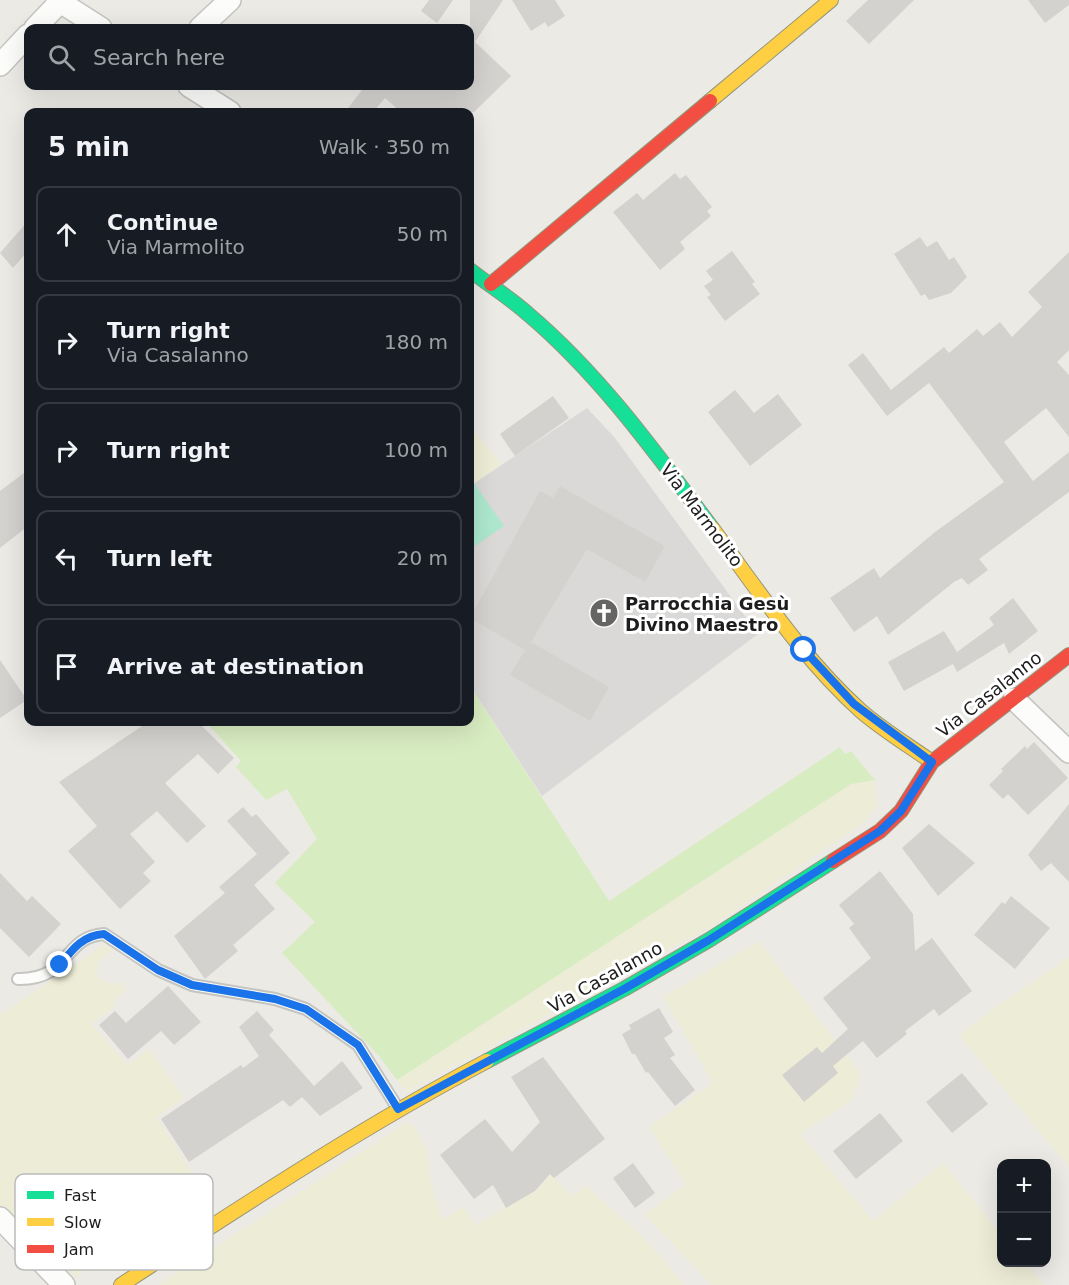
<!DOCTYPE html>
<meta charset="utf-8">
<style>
body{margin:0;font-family:"DejaVu Sans",sans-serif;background:#242831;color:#f1f3f6}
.controls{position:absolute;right:18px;bottom:18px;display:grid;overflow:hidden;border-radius:12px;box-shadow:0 6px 24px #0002}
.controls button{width:54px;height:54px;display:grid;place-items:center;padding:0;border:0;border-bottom:2px solid #363941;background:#171b24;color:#f1f3f6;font:30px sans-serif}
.stop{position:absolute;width:18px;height:18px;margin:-14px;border:4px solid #1a73e8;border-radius:50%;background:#fff}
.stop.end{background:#1a73e8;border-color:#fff;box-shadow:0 2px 6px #0008}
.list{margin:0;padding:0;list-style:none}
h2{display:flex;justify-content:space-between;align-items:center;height:78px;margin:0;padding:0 24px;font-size:26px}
h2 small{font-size:20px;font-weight:400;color:#9ea1a6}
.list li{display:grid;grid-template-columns:39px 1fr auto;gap:18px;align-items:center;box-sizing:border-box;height:96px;margin:0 12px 12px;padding:0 12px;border:2px solid #363941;border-radius:12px}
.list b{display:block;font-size:22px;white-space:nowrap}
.list p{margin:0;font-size:20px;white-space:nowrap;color:#9ea1a6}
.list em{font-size:20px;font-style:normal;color:#9ea1a6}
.icon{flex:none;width:33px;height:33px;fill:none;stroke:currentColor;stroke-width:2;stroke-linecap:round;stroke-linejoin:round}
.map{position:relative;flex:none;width:1069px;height:1285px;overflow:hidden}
.search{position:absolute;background:#171b24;box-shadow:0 6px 24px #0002;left:24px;top:24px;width:450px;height:66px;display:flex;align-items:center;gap:15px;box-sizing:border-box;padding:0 21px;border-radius:12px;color:#9ea1a6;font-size:22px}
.panel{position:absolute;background:#171b24;box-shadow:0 6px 24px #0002;left:24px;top:108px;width:450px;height:618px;border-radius:12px}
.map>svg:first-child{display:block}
.religious{fill:#dad9d7}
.farmland{fill:#ededd7}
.grass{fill:#d8ecc1}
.pitch{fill:#ade7ce}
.building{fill:#d4d2ce}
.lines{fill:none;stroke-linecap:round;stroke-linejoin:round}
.lane-casing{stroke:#c4c4c1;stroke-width:14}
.street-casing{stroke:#c4c4c1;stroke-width:24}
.fast-casing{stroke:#95967c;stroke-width:16}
.slow-casing{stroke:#95967c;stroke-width:16}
.jam-casing{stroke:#95967c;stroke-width:16}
.lane{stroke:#fcfcfb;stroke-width:10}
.street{stroke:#fcfcfb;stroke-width:21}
.fast{stroke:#16e098;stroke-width:14}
.slow{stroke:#ffcf43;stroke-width:14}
.jam{stroke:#f24e42;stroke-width:14}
.route{stroke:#1a73e8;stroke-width:8}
.labels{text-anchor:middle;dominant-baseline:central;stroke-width:6;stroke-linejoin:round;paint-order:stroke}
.street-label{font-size:18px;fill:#1d1d1d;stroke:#fff}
.poi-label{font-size:18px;font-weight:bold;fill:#1d1d1d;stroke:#fff;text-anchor:start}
.key{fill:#fff;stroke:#bbb;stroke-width:1.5}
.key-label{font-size:16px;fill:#1d1d1d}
</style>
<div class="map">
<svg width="1069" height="1285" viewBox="0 0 1069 1285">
<rect width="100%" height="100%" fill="#eceae5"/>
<!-- religious -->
<polygon class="religious" points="587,408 615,438 758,634 542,796 470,686 470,486"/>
<!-- farmland -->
<g class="farmland">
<polygon points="470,427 502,464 470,486"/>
<polygon points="875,780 877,806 865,822 715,924 406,1092 397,1080 851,784"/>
<polygon points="759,941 861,1074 852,1100 800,1134 873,1221 943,1163 1001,1234 1002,1262 1026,1263 1044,1285 712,1285 644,1214 686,1185 649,1127 713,1083 663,997"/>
<polygon points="105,944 113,950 100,960 96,970 98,978 111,984 120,982 126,990 115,999 115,1007 91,1024 128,1065 149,1049 184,1098 156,1117 204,1191 75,1277 0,1205 0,1015"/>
<polygon points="1069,957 1069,1167 959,1035 990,1011"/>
<polygon points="407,1122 415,1127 427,1152 430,1179 442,1220 463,1207 476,1225 538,1189 550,1174 572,1196 586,1186 643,1237 685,1285 158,1285"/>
</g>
<!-- grass -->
<polygon class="grass" points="470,686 609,901 840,747 845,754 851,751 875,780 851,784 397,1080 378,1055 282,953 315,922 275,883 317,839 287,789 266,800 236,767 241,761 206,722 470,722"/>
<!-- pitch -->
<polygon class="pitch" points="474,483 504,526 470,549 470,486"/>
<!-- building -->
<g class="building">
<polygon points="429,0 453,0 437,23 421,11"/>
<polygon points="470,0 503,0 475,42 511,76 474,112 401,112 385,98 373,112 345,112 365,86 470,86"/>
<polygon points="512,0 555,0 565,16 548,27 545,22 531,31"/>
<polygon points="868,0 914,0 869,44 846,21"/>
<polygon points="1028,0 1069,0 1069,5 1045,23"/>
<polygon points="675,173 680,179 686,175 712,207 707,211 711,216 680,242 685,249 660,270 613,212 637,193 643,200"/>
<polygon points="28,221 28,251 13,268 0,253"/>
<polygon points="920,237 927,247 937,241 949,260 954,257 967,277 951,293 929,300 925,294 921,296 894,254"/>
<polygon points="732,251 755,282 752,284 760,294 725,321 707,297 711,295 704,286 713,280 706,271"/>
<polygon points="1069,252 1069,350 1057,362 1069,375 1069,437 1046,408 1004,442 1033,481 1069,452 1069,492 979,559 988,570 968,585 962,578 954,582 888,635 877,616 854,632 830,598 874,568 880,578 935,532 1004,482 929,383 887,416 848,365 863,353 891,390 944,347 949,353 977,329 983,336 1000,322 1012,337 1042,307 1028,292"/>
<polygon points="735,390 754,413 778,394 802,425 750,466 708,412"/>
<polygon points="553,396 569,418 515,456 500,434"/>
<polygon points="28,470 28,526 0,548 0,491"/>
<polygon points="560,486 665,546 645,582 587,549 531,642 609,687 590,721 510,675 525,650 470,618 540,491 553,498"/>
<polygon points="1013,598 1038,631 1009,654 1004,643 957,672 953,664 904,691 888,662 944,631 957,652 994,625 989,618"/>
<polygon points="0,660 27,700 0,718"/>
<polygon points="148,722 198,722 234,758 218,774 198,754 165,783 206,826 187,843 157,811 130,834 155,862 143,873 151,881 120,909 68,851 97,826 59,782"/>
<polygon points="1034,742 1068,778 1028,815 1008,794 1003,799 989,785 1003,771 1001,769 1025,746 1027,749"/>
<polygon points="1069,804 1069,882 1051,863 1041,871 1028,855"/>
<polygon points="243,807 252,817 256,814 290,853 254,885 275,909 233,945 238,951 205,979 174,936 225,893 219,887 257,854 227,821"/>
<polygon points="929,824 975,863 938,896 902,848"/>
<polygon points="880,871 913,914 915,951 932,938 972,991 939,1016 934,1009 905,1031 907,1034 877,1058 863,1041 833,1066 838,1073 804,1102 782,1075 817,1047 822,1053 848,1029 823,998 871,958 849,928 854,924 839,905"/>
<polygon points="0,873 27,901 32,896 61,924 29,957 0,928"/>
<polygon points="1011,896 1050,928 1015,969 974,935 1002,902 1005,904"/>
<polygon points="168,986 201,1022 174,1045 161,1031 128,1059 99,1025 115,1011 126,1023"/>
<polygon points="659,1008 673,1032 664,1038 675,1055 670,1058 695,1090 675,1106 648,1072 646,1073 635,1054 632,1054 622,1034 631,1029 629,1025"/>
<polygon points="257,1011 274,1030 269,1035 314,1086 342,1061 363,1088 320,1116 302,1097 290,1107 283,1100 189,1162 161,1119 241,1065 243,1068 259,1056 239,1027"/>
<polygon points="543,1057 605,1139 554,1178 550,1174 535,1191 506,1208 493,1185 474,1199 440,1155 485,1119 512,1152 540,1122 511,1077"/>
<polygon points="962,1073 988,1104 952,1133 926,1102"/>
<polygon points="880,1113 903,1141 856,1179 833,1151"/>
<polygon points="633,1163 655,1193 635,1208 613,1178"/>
</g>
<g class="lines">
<!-- lane casing -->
<g class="lane-casing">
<path id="lane" d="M18,979C71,980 62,937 104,934L158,970L192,985L275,999L306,1009L358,1045L397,1107"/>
</g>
<!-- street casing -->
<g class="street-casing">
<g id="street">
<polyline points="57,0 101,28"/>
<polyline points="35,28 60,2"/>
<polyline points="200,28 230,0"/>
<polyline points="0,65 28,35"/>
<polyline points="189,86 230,112"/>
<polyline points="1014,699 1069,752"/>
<polyline points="0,1218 64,1285"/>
</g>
</g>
<!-- fast casing -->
<g class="fast-casing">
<g id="fast">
<path d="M470,270C489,285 510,298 528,314C600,375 656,453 712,528"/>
<polyline points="487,1061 624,989 709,940 833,861"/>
</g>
</g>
<!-- slow casing -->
<g class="slow-casing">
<g id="slow">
<polyline points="710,101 831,0"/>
<path d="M712,528C758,590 803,659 861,711C883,730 908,745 932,762"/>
<path d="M121,1285C241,1207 360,1128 487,1061"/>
</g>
</g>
<!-- jam casing -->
<g class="jam-casing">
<g id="jam">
<polyline points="491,284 710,101"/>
<polyline points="833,861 880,831 901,811 932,762 1069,655"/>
</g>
</g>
<!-- lane -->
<use href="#lane" class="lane"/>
<!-- street -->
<use href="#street" class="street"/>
<!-- fast -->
<use href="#fast" class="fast"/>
<!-- slow -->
<use href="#slow" class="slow"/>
<!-- jam -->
<use href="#jam" class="jam"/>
</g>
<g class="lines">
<!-- route -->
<path class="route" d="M60,965C72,950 83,935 104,934L158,970L192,985L275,999L306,1009L358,1045L398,1109L624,989L709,940L880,831L901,811L932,762L854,704L804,650"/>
</g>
<!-- icons -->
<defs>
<g id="church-disc" transform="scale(1.5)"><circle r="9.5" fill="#656563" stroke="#fff"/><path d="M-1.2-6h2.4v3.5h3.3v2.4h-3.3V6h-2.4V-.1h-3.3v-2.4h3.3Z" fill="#fff"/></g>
</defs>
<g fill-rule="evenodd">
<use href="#church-disc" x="604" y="613"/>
</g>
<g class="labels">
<!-- street labels -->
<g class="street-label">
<text transform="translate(702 515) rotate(53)">Via Marmolito</text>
<text transform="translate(989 694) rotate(-38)">Via Casalanno</text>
<text transform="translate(605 977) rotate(-29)">Via Casalanno</text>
</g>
<!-- poi labels -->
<g class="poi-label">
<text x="625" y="603">Parrocchia Gesù<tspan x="625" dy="21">Divino Maestro</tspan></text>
</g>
</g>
<!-- legend -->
<rect x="15" y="1174" width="198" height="96" rx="9" class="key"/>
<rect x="27" y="1191" width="27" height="8" fill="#16e098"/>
<rect x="27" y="1218" width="27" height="8" fill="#ffcf43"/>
<rect x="27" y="1245" width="27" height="8" fill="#f24e42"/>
<g class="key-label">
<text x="64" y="1201">Fast</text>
<text x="64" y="1228">Slow</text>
<text x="64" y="1255">Jam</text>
</g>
</svg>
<div class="controls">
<button>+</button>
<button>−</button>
</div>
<div class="stop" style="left:804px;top:650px"></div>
<div class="stop end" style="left:60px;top:965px"></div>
<div class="search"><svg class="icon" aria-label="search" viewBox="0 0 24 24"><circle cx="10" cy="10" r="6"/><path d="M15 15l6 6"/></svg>Search here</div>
<section class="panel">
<h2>5 min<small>Walk · 350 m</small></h2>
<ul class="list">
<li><svg class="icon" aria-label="ahead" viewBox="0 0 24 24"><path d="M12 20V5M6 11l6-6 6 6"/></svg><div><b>Continue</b><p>Via Marmolito</p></div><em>50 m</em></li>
<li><svg class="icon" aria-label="right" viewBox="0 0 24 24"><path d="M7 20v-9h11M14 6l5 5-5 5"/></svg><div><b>Turn right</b><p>Via Casalanno</p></div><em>180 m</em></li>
<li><svg class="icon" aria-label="right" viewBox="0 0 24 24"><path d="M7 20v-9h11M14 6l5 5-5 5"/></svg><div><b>Turn right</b></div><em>100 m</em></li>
<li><svg class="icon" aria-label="left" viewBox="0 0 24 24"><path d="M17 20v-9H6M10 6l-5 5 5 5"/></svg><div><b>Turn left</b></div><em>20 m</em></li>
<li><svg class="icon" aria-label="arrive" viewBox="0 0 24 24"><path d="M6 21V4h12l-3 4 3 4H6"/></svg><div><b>Arrive at destination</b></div></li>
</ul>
</section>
</div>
